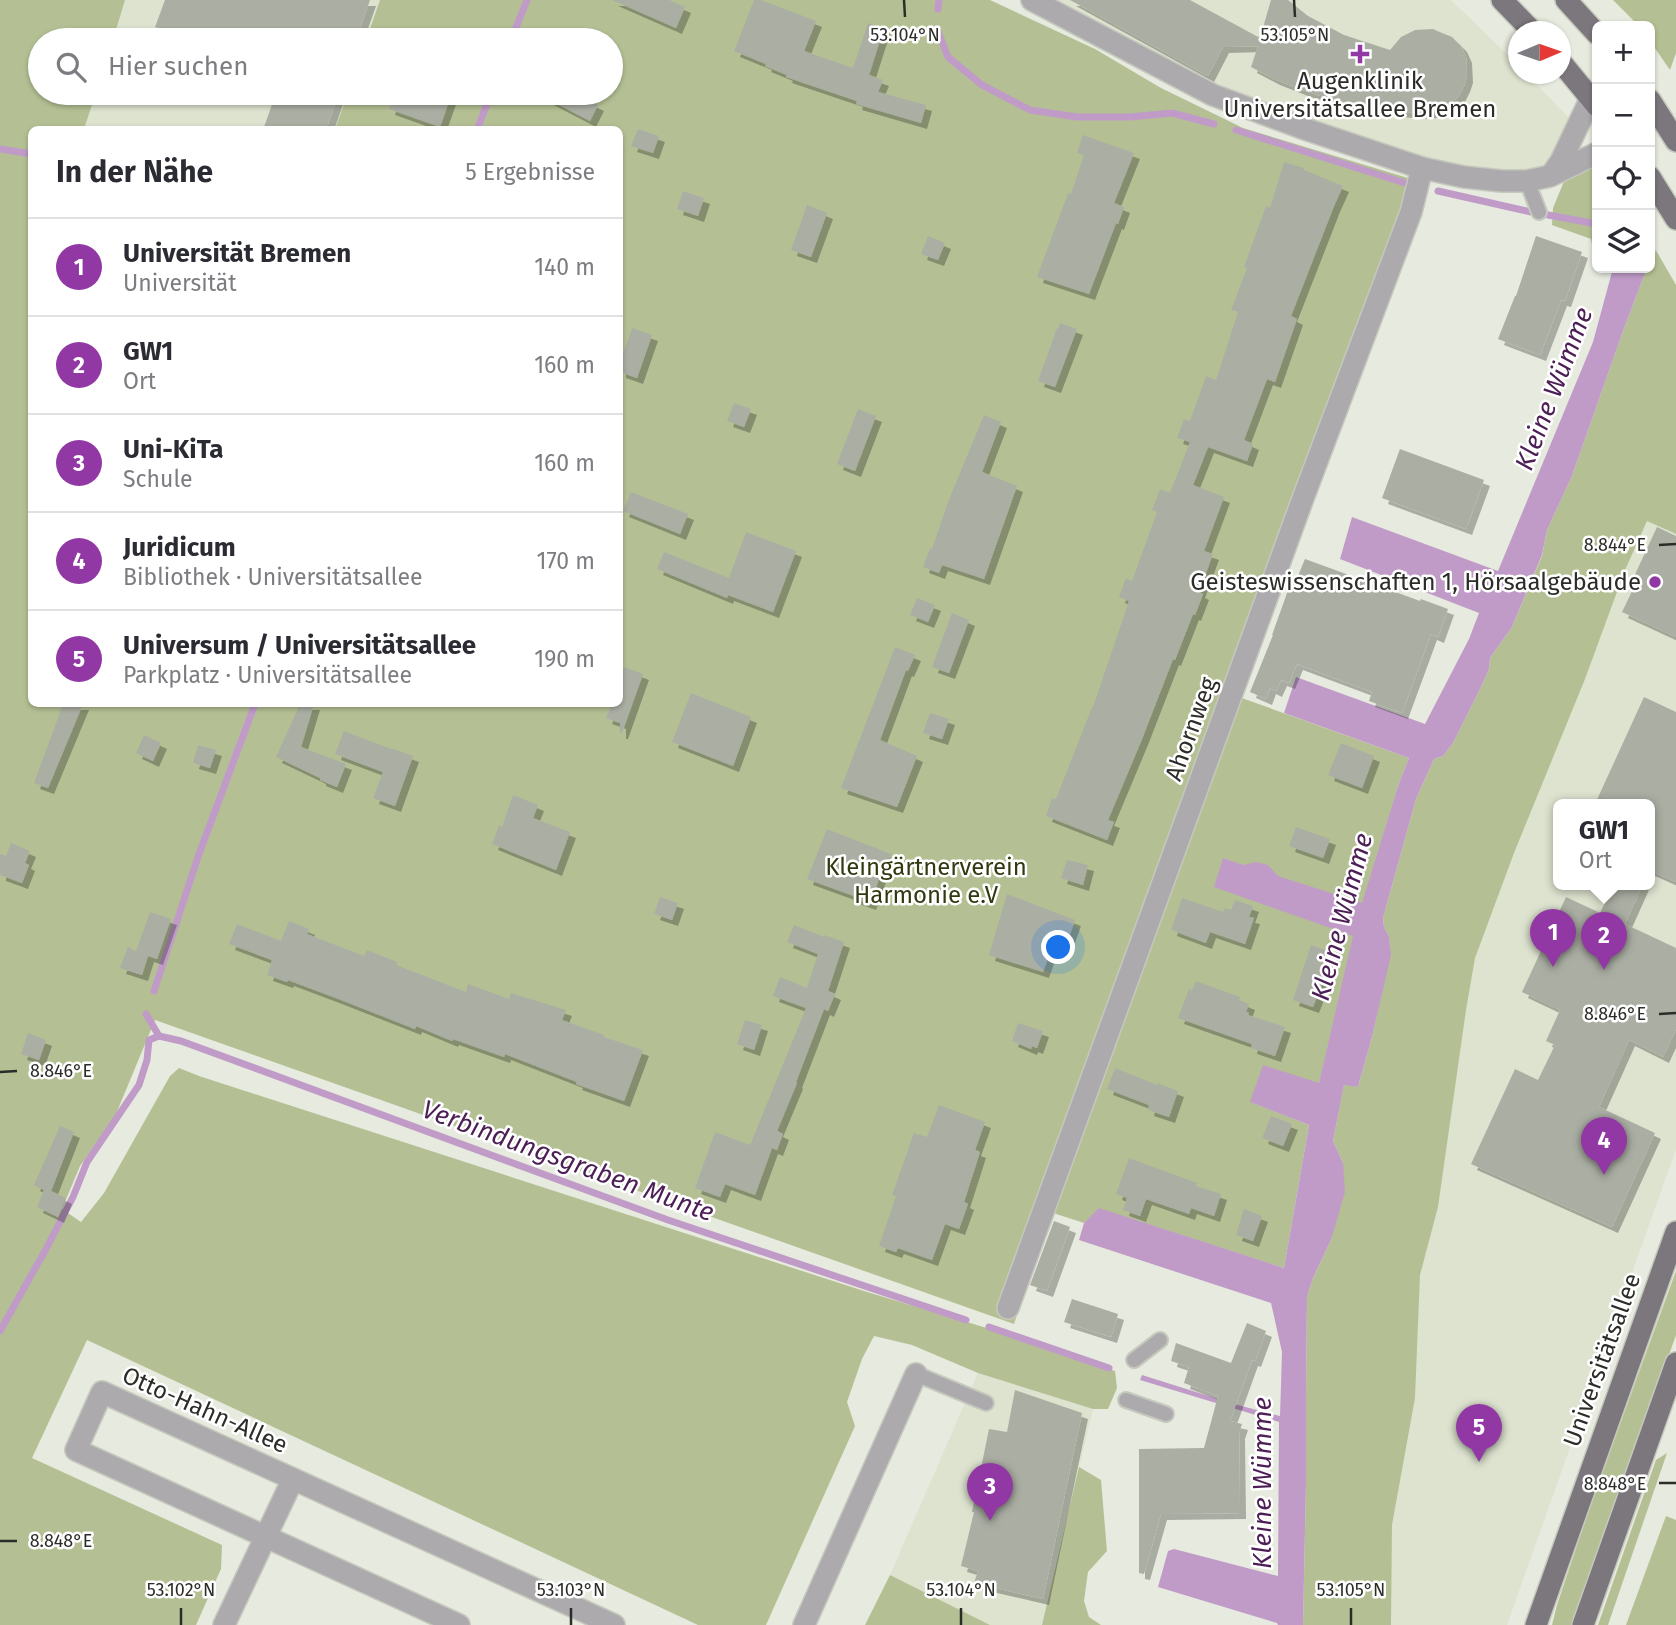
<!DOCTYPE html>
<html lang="de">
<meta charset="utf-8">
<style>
body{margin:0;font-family:"Fira Sans",sans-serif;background:#f2f2f3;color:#2b2b33}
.controls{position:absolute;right:21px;top:21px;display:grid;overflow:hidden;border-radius:10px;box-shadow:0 2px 5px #0004}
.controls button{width:63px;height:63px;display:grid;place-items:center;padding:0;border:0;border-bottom:2px solid #e1e1e2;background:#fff;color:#2b2b33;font:35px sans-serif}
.compass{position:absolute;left:1508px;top:21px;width:63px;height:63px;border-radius:50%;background:#fff;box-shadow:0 2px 5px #0004;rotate:88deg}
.you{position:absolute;left:1059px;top:948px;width:24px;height:24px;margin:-18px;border:5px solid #fff;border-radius:50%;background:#1a73e8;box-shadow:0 0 0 10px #1a73e833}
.badge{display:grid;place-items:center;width:46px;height:46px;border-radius:50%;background:#9138a4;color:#fff;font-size:23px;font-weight:700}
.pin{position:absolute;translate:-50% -58px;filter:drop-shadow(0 2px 4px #0008)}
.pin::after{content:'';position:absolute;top:37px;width:24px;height:21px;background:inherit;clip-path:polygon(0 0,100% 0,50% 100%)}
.popup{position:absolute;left:1553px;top:799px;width:102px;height:91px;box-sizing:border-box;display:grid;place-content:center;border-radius:10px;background:#fff;filter:drop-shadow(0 2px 5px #0005);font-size:23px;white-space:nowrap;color:#7c7c81}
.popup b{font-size:26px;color:#2b2b33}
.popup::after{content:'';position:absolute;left:50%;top:100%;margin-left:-14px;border:14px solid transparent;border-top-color:#fff}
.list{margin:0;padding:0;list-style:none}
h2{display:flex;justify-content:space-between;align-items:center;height:91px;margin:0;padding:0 28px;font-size:30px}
h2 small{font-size:23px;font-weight:400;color:#7c7c81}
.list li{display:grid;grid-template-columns:46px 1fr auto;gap:21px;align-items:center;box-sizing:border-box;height:98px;padding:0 28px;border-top:2px solid #e1e1e2}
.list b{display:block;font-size:26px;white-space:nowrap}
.list p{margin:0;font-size:23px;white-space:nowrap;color:#7c7c81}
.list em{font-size:23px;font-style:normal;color:#7c7c81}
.icon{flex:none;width:38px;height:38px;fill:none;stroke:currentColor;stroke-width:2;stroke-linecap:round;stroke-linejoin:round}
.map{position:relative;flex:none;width:1676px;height:1625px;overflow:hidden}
.search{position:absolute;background:#fff;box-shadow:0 2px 5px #0004;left:28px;top:28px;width:595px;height:77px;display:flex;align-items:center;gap:18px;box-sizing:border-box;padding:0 24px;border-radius:38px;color:#7c7c81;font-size:26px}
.panel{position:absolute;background:#fff;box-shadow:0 2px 5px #0004;left:28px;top:126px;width:595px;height:581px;border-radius:10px}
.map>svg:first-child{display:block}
.built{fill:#dde3cf;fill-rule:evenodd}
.green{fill:#b4c094}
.water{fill:#c09bc8}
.pier{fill:#e7eade}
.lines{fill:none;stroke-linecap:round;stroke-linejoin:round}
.stream{stroke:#c09bc8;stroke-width:7}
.building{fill:#abaea3;filter:url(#shadow)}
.service-casing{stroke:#c5c8bd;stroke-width:18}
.minor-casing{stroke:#c5c8bd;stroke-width:24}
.primary-casing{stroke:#c5c8bd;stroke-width:24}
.service{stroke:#adaaae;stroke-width:14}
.minor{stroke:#adaaae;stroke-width:21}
.primary{stroke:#7c767d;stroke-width:21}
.ticks{fill:none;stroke:#2c2d29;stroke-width:2.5}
.poi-dot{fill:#9138a4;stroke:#fff;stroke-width:2.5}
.labels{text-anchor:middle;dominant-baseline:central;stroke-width:5;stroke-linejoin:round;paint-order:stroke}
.poi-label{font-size:24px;fill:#2c2d29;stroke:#fff}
.street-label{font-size:24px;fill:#2c2d29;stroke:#fff}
.park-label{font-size:24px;fill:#30390f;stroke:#fff}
.water-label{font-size:26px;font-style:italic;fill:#4c1e55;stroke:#fff}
.ticks-label{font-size:18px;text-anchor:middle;fill:#2c2d29;stroke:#fff;stroke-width:5;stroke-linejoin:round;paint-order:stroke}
</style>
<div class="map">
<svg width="1676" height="1625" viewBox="0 0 1676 1625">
<defs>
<filter id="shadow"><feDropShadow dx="6" dy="6" stdDeviation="0" flood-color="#0004"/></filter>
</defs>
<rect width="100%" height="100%" fill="#e7eade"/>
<!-- built -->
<g class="built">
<polygon points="125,0 380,0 366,40 113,40"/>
<polygon points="1047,0 1451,0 1518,65 1518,74 1526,74 1575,124 1559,161 1521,171 1444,165 1247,99"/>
<polygon points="96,93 348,93 335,129 84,130"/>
<path d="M1676,355V1149L1507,1625H1359L1389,1180ZM1558,804H1650V884H1558Z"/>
<polygon points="978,1373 1093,1409 1042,1625 990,1625 890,1575"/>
</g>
<!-- green -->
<g class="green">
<polygon points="0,0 125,0 113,40 40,40 40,93 96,93 84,129 32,130 32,704 620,704 620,130 335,129 348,93 611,93 611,40 366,40 380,0 990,0 1095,49 1161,88 1243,128 1408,178 1409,191 1225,692 1409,758 1399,783 1354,936 1319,1084 1251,1102 1309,1125 1284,1268 1100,1209 1084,1223 1050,1212 1014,1324 155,1020 116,1114 80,1166 62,1209 81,1222 104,1193 170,1076 179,1068 199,1076 864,1291 990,1329 1115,1371 1117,1388 1108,1409 1093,1409 978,1373 912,1345 874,1336 862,1359 847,1402 855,1426 766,1625 698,1625 87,1340 32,1458 222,1545 221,1569 196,1625 0,1625"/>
<polygon points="1613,0 1676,0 1676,53 1670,70 1650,41 1650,26 1639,26"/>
<polygon points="1597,160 1597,264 1595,262 1591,239 1552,225 1553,208 1567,174"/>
<polygon points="1654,247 1676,285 1676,534 1647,521 1625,570 1585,679 1514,853 1475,958 1466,1010 1438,1207 1420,1275 1415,1398 1392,1525 1391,1625 1303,1625 1306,1484 1306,1393 1307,1297 1313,1278 1331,1240 1343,1163 1333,1141 1344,1084 1358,1087 1372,1037 1390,955 1389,936 1384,927 1383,918 1416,799 1434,759 1443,756 1453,743 1481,687 1489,669 1490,658 1512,627 1542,556 1547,530 1572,476 1623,331 1647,268 1650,268 1650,260"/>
<polygon points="1676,1271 1676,1335 1573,1625 1552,1625 1557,1605 1592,1501"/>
<polygon points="1667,1453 1608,1625 1598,1625 1656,1460"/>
<polygon points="1079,1467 1101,1480 1107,1551 1088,1572 1084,1601 1089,1617 1101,1625 1042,1625"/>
<polygon points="1666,1516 1676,1520 1676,1625 1626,1625"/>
<polygon points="890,1575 990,1625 865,1625"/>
</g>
<!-- water -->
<polygon class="water" points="1613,268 1647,268 1623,331 1572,476 1547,530 1542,555 1512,627 1490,658 1489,669 1481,687 1453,743 1443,756 1434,759 1416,799 1383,918 1384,927 1389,936 1391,955 1372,1037 1358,1087 1344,1085 1333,1141 1343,1163 1345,1192 1331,1240 1313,1278 1307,1297 1306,1393 1306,1484 1303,1625 1278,1625 1277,1623 1158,1587 1168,1551 1174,1549 1278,1576 1279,1422 1140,1380 1142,1375 1234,1404 1280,1416 1282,1352 1271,1303 1079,1240 1084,1223 1099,1208 1284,1268 1309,1125 1250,1102 1263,1065 1319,1083 1353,936 1214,887 1223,858 1243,865 1256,862 1268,865 1278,876 1362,903 1399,783 1409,758 1284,713 1296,677 1425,724 1469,639 1479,613 1340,559 1352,517 1498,571 1593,342"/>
<!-- pier -->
<polygon class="pier" points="1667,67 1676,79 1676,183 1656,252 1650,240 1650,124"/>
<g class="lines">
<!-- stream -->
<g class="stream">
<polyline points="938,9 939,0"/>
<polyline points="937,29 948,57 982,85 1030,110 1077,117 1130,117 1172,113 1214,124"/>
<polyline points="511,40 527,0"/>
<polyline points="477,130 491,93"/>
<polyline points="1236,130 1405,183"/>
<polyline points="0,149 32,154"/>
<polyline points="1438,191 1531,212"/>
<polyline points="1548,215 1597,224"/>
<polyline points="154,991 199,854 255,704"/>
<polyline points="146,1014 159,1036"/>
<polyline points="159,1036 181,1041 668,1220 966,1320"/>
<polyline points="989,1327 1109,1368"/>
<polyline points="0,1331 46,1249 73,1197 87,1162 139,1085 147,1060 149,1040 159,1036"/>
</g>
</g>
<!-- building -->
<g class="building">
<polygon points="165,0 370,0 356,40 193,40 155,27"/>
<polygon points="612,0 669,0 685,7 676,28"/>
<polygon points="754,0 761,0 816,21 804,51 853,68 868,23 884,28 869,75 883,80 878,92 926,105 921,123 856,104 857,101 786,77 787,75 765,66 766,64 734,51"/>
<polygon points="1070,0 1190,0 1260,38 1271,0 1288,0 1308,16 1344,35 1390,50 1401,37 1415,30 1433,29 1442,33 1452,37 1461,46 1466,57 1467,77 1464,86 1459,96 1451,104 1437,111 1425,113 1407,112 1364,108 1346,104 1302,90 1274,79 1251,67 1258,46 1223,47 1208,76"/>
<polygon points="276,93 339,93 326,130 263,130"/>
<polygon points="395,93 452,93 440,127 389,109"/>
<polygon points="544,93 573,93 598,105 590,121 542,96"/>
<polygon points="638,129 659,136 653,153 631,146"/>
<polygon points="1083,135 1134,153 1114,203 1124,207 1118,224 1116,223 1089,294 1037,277 1060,215 1068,193 1071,194 1084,155 1077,153"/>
<polygon points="1284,162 1304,168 1304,170 1343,186 1334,206 1291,316 1297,319 1275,382 1267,379 1244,440 1253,444 1247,461 1208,447 1193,485 1224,497 1204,551 1213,554 1199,592 1203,594 1195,615 1193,614 1175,660 1173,659 1142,739 1108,820 1114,822 1107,840 1046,816 1052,798 1056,799 1092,707 1093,707 1129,601 1119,597 1126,578 1132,581 1157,512 1152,510 1160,489 1170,493 1190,442 1177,438 1184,419 1190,421 1206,376 1216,380 1238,312 1231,310 1247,268 1244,267 1266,206 1270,208"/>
<polygon points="683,191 704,198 698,216 677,209"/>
<polygon points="807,205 827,213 811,257 791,250"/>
<polygon points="928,236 945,243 938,260 921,254"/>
<polygon points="1536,236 1582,252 1565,301 1561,300 1540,355 1498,339 1515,296 1516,296"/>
<polygon points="1060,323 1077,329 1055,387 1038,381 1057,328 1058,329"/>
<polygon points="632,328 652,335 637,378 620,372 620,362"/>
<polygon points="734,403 751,409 744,427 727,421"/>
<polygon points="858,409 876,416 855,471 837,464"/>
<polygon points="984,415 1001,422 982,472 1017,486 984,579 942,565 939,573 923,567 930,548 932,549 948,502"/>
<polygon points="1400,449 1484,480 1466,529 1382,498"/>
<polygon points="631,492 688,514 680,534 623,511"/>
<polygon points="1657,527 1676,536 1676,637 1622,612 1636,583 1632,581"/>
<polygon points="746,532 796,551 773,612 728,595 727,598 657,569 664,552 729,578"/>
<polygon points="1305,559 1420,601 1421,599 1448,609 1438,637 1431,634 1402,713 1369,701 1372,692 1297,664 1289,683 1281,680 1276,691 1270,688 1266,699 1250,692 1273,635 1272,635 1291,582 1295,583"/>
<polygon points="917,598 935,605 928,622 910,615"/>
<polygon points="952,613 969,620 949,673 932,667"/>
<polygon points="895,647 915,655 908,671 906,670 880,740 917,756 897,807 841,788"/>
<polygon points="624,667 643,674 622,733 620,733 620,723 606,718 612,704 620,704 620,679"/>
<polygon points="691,693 751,717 733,766 672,742"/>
<polygon points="1644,697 1676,712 1676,882 1649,870 1649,804 1595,804"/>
<polygon points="63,704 83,704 48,788 34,783"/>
<polygon points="300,704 314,704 301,747 346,764 337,787 320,780 320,778 276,757"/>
<polygon points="930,713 949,719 942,739 923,733"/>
<polygon points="344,731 391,749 391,748 413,756 395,806 373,798 383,772 335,754"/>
<polygon points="144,735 161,743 153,761 136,753"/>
<polygon points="1341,743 1374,756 1362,788 1328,775"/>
<polygon points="198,745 216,750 210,768 193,763"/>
<polygon points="513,795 538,805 533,818 570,832 556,870 492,844 499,825 502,827"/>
<polygon points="1296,827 1330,839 1323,858 1289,846"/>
<polygon points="827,829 891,854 884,872 882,871 870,904 853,898 854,896 807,879"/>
<polygon points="11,843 30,851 25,863 29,865 22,883 0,875 0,854 6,856"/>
<polygon points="1067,860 1088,865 1083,885 1061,878"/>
<polygon points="1614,884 1643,884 1625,924 1676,948 1676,1029 1663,1057 1629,1040 1599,1107 1655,1133 1612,1227 1471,1164 1515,1069 1538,1080 1555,1045 1546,1041 1560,1010 1522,992 1566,897 1600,913"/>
<polygon points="1007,894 1075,920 1069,937 1057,932 1043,972 989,955"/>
<polygon points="660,897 678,903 672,920 654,914"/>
<polygon points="1182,898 1223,912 1225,908 1231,910 1235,900 1253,906 1249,917 1254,918 1245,944 1210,932 1206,943 1171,930"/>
<polygon points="150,912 171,919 157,959 148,956 142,975 120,968 128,947 136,951"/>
<polygon points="289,921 309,929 307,934 364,956 367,950 397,962 396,965 466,992 468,984 509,999 511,993 566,1010 562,1020 604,1035 604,1037 643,1050 624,1101 576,1084 577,1082 505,1054 504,1057 453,1039 452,1041 416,1026 415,1029 336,998 288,980 287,982 267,975 272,960 229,944 237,924 281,941"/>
<polygon points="794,925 824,937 824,935 844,942 828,991 835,994 828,1011 824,1009 796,1082 797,1083 777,1131 783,1134 777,1150 772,1148 755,1195 725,1184 720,1197 695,1188 715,1132 750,1145 806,1008 773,996 780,977 807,988 818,954 787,942"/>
<polygon points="1311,945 1334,953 1313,1007 1293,1000"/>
<polygon points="1196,981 1240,997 1239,1000 1249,1004 1246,1012 1249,1012 1248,1015 1285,1027 1275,1056 1251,1048 1252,1044 1178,1018 1189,989 1192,990"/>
<polygon points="745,1020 762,1025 754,1050 737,1044"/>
<polygon points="1018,1023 1043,1031 1037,1048 1032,1046 1031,1049 1012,1041"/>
<polygon points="28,1033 46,1040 39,1060 21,1054"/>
<polygon points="1115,1068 1157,1085 1157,1083 1178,1091 1169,1117 1148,1110 1149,1105 1107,1089"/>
<polygon points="939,1105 985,1122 975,1150 980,1152 964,1202 968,1204 959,1229 945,1224 932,1260 898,1248 896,1252 879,1246 896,1196 892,1195 914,1133 927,1137"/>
<polygon points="1271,1116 1292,1124 1283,1146 1262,1138"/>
<polygon points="60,1126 74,1132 51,1191 66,1198 58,1217 37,1207 44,1190 34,1185"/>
<polygon points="1129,1158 1197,1183 1196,1186 1221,1194 1214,1216 1191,1208 1189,1214 1146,1199 1140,1216 1123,1210 1127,1198 1116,1194"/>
<polygon points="1244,1209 1262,1216 1253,1241 1236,1235"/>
<polygon points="1054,1221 1070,1227 1047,1291 1030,1285"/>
<polygon points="1072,1299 1118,1314 1111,1337 1064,1322"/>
<polygon points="1247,1323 1266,1331 1255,1361 1252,1360 1230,1421 1242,1424 1239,1433 1240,1513 1161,1514 1144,1574 1139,1573 1139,1449 1204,1448 1218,1396 1184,1383 1189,1367 1171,1361 1176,1343 1231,1363"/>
<polygon points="1015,1390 1082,1413 1043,1599 974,1583 978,1571 961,1566 974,1512 972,1512 989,1429 1007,1432"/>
</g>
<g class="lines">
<!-- service casing -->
<g class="service-casing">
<g id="service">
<polyline points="1527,181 1539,212"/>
<polyline points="1134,1360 1160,1340"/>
<polyline points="916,1374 986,1403"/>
<polyline points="1126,1400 1166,1414"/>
</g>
</g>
<!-- minor casing -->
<g class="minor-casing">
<g id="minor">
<polyline points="1032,0 1213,95 1302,128 1422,168 1464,177 1502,181 1527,181 1550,176 1597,153"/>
<polyline points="1552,174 1561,161 1591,98"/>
<polyline points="1008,1308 1302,501 1411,212 1422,168"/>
<polyline points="224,1625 293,1479"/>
<polyline points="459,1625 76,1450 102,1392 614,1625"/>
<polyline points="804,1625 916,1374"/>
</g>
</g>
<!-- primary casing -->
<g class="primary-casing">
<g id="primary">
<polyline points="1502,0 1533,32"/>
<polyline points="1566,0 1597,34"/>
<polyline points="1560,61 1597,106"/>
<polyline points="1650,100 1676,141"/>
<polyline points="1650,177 1676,219"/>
<polyline points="1536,1625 1676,1232"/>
<polyline points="1583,1625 1676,1363"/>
</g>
</g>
<!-- service -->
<use href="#service" class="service"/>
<!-- minor -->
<use href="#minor" class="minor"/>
<!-- primary -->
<use href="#primary" class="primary"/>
</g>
<!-- ticks -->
<path class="ticks" d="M904,0L905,17M1294,0L1295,17M1659,545L1676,544M1659,1014L1676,1013M0,1072L17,1071M1659,1483H1676M0,1541H17M181,1608V1625M571,1608V1625M961,1608V1625M1351,1608V1625"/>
<!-- markers -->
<g class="poi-dot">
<path d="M1356.5 43.5h7v7h7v7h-7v7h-7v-7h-7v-7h7z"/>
<circle cx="1655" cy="582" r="7"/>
</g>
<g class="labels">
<!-- poi labels -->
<g class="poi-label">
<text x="1360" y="81">Augenklinik<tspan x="1360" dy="28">Universitätsallee Bremen</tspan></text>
<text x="1641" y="582" text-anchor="end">Geisteswissenschaften 1, Hörsaalgebäude</text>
</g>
<!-- street labels -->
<g class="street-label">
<text transform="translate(1191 729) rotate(-70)">Ahornweg</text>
<text transform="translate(1602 1360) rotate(-70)">Universitätsallee</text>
<text transform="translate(205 1410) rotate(24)">Otto-Hahn-Allee</text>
</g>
<!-- park labels -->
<g class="park-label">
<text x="926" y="867">Kleingärtnerverein<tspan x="926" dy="28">Harmonie e.V</tspan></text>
</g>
<!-- water labels -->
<g class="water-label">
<text transform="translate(1554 389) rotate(-69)">Kleine Wümme</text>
<text transform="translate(1342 917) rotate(-75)">Kleine Wümme</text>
<text transform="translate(568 1161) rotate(20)">Verbindungsgraben Munte</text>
<text transform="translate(1262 1483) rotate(-90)">Kleine Wümme</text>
</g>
</g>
<g class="ticks-label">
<text x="905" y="41">53.104°N</text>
<text x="1295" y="41">53.105°N</text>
<text x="1615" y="551">8.844°E</text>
<text x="1615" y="1020">8.846°E</text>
<text x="61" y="1077">8.846°E</text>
<text x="1615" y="1490">8.848°E</text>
<text x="61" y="1547">8.848°E</text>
<text x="181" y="1596">53.102°N</text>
<text x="571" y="1596">53.103°N</text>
<text x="961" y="1596">53.104°N</text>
<text x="1351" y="1596">53.105°N</text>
</g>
</svg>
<div class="controls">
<button>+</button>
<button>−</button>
<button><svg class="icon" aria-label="locate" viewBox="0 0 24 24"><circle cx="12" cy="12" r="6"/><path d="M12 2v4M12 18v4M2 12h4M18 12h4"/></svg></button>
<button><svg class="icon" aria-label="layers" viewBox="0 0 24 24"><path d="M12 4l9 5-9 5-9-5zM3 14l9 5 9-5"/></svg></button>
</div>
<svg class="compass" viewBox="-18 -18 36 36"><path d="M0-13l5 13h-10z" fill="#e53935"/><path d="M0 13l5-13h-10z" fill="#7c7c81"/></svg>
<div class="you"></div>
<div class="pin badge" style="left:1553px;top:967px">1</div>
<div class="pin badge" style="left:1604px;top:970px">2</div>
<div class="popup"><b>GW1</b>Ort</div>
<div class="pin badge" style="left:990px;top:1521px">3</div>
<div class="pin badge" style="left:1604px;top:1175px">4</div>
<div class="pin badge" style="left:1479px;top:1462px">5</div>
<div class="search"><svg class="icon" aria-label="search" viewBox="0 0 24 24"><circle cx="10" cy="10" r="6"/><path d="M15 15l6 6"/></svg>Hier suchen</div>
<section class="panel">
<h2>In der Nähe<small>5 Ergebnisse</small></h2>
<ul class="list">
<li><span class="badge">1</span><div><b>Universität Bremen</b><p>Universität</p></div><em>140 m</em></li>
<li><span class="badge">2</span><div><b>GW1</b><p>Ort</p></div><em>160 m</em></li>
<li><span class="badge">3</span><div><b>Uni-KiTa</b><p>Schule</p></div><em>160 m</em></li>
<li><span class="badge">4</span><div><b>Juridicum</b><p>Bibliothek · Universitätsallee</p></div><em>170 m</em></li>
<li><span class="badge">5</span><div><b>Universum / Universitätsallee</b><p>Parkplatz · Universitätsallee</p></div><em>190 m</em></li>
</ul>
</section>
</div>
